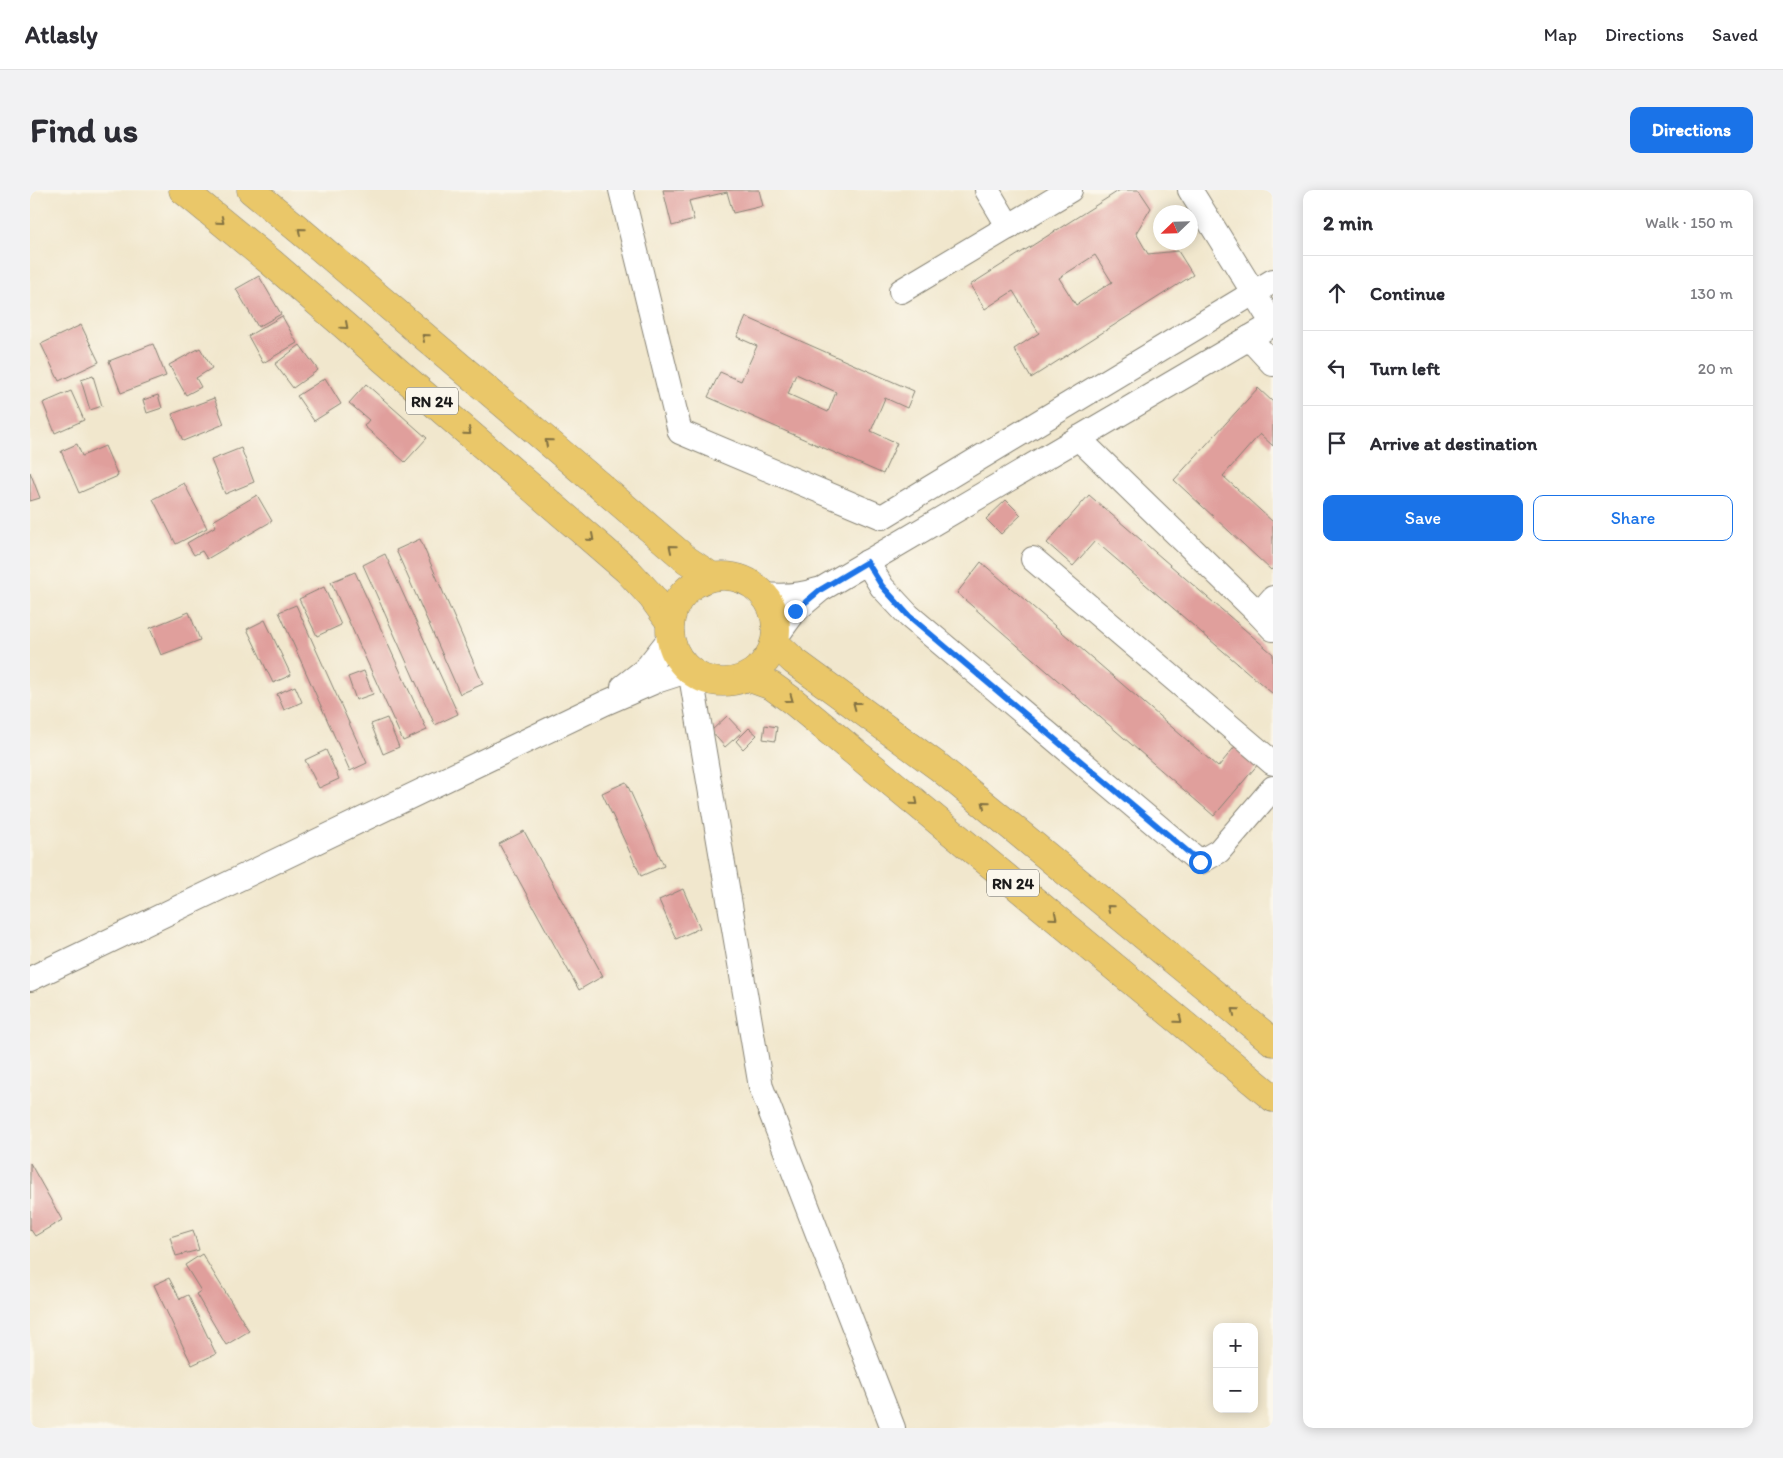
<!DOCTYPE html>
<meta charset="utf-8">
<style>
body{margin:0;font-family:Itim,sans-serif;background:#f2f2f3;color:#2b2b33}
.controls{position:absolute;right:15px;bottom:15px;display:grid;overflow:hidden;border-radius:10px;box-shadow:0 2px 12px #0003}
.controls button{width:45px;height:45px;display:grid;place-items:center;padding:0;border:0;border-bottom:1px solid #e1e1e2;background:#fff;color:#2b2b33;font:25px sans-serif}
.compass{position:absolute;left:1123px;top:15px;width:45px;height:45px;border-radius:50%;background:#fff;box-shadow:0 2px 12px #0003;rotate:247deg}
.stop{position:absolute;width:15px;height:15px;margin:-11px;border:4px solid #1a73e8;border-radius:50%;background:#fff}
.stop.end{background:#1a73e8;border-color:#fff;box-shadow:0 1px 5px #0008}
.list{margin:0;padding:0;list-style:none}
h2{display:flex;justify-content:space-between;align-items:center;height:65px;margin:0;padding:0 20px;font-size:21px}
h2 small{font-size:16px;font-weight:400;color:#7c7c81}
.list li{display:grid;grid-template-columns:32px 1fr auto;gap:15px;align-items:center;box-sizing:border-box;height:75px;padding:0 20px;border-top:1px solid #e1e1e2}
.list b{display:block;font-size:19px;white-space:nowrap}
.list em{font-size:16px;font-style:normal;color:#7c7c81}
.actions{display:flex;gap:10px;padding:15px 20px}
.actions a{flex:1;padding:11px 0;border:1px solid #1a73e8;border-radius:10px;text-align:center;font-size:18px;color:#1a73e8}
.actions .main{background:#1a73e8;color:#fff}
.icon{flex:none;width:28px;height:28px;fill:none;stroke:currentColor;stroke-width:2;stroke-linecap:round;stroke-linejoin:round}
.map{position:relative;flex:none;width:1243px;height:1238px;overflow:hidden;border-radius:10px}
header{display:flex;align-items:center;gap:30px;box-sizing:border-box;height:70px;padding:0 25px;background:#fff;border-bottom:1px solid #e1e1e2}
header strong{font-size:24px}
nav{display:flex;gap:28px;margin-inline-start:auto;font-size:18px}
.intro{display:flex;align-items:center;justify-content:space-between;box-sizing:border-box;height:120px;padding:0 30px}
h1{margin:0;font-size:35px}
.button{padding:12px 22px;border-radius:10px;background:#1a73e8;color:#fff;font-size:18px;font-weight:700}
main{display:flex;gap:30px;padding:0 30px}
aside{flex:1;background:#fff;border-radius:10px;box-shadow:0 2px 12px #0003}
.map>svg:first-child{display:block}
.building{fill:#e09f9c;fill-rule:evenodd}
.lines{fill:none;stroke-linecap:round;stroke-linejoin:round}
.minor-casing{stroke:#868274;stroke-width:26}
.highway-casing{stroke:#868274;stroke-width:29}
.minor{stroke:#fff;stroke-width:24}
.highway{stroke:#eac769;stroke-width:28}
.oneway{stroke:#837242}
.route{stroke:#1a73e8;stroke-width:6}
.labels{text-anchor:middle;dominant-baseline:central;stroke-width:4;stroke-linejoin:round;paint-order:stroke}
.shield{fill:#fbf7ec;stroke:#5f5e5a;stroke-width:1}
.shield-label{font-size:16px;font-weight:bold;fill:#1c1c1c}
</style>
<header>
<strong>Atlasly</strong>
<nav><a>Map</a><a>Directions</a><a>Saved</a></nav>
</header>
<div class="intro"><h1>Find us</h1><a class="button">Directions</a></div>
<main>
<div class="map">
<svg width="1243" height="1238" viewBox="0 0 1243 1238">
<rect width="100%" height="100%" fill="#fbf7ec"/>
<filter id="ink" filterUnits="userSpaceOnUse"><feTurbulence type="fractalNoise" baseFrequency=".02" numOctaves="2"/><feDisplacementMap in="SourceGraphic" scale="10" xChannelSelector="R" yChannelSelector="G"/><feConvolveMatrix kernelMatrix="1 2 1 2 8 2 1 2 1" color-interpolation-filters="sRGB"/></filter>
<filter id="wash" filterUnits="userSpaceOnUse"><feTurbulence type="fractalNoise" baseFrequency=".0096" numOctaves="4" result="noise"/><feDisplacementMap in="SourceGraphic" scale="20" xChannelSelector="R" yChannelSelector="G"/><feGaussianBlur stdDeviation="1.12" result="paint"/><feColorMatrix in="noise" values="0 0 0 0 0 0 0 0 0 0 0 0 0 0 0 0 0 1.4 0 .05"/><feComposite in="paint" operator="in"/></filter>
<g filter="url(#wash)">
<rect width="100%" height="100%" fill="#f1e7cd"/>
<g id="blocks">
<!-- building -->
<g class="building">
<polygon points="633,0 729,0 733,16 703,23 697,2 659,11 664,30 642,36"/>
<path d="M1090,0H1109L1121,18L1106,43L1118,64L1148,61L1163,85L1001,188L984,159L1009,143L983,101L955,119L940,95ZM1065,65L1082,92L1046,115L1029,88Z"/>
<polygon points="229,86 251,124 228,137 206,99"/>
<polygon points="252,126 267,153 233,173 218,146"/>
<path d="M716,127L884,201L877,218L855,208L841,241L867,253L853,284L678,207L690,182L711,191L727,156L707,147ZM766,184L806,202L798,222L758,204Z"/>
<polygon points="51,135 69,172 29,191 11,154"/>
<polygon points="123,154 136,186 91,203 79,171"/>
<polygon points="270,155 288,180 263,198 245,174"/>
<polygon points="170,158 182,178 166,188 171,197 156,205 139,175"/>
<polygon points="63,186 72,216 60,220 51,190"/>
<polygon points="295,188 311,214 284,231 267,206"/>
<polygon points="336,194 397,248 375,272 334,236 339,230 319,213"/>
<polygon points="1228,198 1243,212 1243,256 1230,244 1193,286 1243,332 1243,378 1241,380 1144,290"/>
<polygon points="41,201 54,230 25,243 13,213"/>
<polygon points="128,205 132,218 117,223 113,210"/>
<polygon points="184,208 194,234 153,251 142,224"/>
<polygon points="47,254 52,266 75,256 88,286 49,303 31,261"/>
<polygon points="211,258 224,292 195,304 181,270"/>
<polygon points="0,282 10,308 0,311"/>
<polygon points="154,293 177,338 146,354 123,309"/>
<polygon points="227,305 242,331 177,369 172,361 164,365 157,353 186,336 183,331"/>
<polygon points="1059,305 1243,464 1243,504 1065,351 1043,376 1017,353"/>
<polygon points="976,310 991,325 971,344 956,329"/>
<polygon points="390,349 453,494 430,504 366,360"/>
<polygon points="355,364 428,524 405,535 333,375"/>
<polygon points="951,372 1188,577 1207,554 1229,573 1184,626 927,403"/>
<polygon points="325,382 397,540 373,551 301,392"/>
<polygon points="294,397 311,435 287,446 269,409"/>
<polygon points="266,415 337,573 320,581 249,422"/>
<polygon points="159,422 170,450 131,465 120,438"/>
<polygon points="235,430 261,485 243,493 217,439"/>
<polygon points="334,481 343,504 326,510 318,487"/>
<polygon points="265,496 272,512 254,520 247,504"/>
<polygon points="697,526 712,542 695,557 681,541"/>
<polygon points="357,528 369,557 353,564 341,534"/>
<polygon points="735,535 747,537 745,551 733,549"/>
<polygon points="719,538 727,545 713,559 706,551"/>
<polygon points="296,560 309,589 289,598 275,570"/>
<polygon points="596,592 634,676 611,686 572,603"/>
<polygon points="494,641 573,786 549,800 469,654"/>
<polygon points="653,699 670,738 646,749 629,710"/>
<polygon points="0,973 32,1030 5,1046 1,1040 0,1041"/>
<polygon points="163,1040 169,1060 146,1066 140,1047"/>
<polygon points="172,1064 219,1141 196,1155 166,1104 171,1101 155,1075"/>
<polygon points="139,1088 150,1109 158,1105 186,1164 162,1175 124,1095"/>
</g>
</g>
</g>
<g filter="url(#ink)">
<use href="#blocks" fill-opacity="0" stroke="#868274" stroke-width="1"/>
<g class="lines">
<!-- minor casing -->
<g class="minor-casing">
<g id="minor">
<polyline points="591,0 650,242 852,327 1243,91"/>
<polyline points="957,0 979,37"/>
<polyline points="1160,0 1243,134"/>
<polyline points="871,101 1040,0"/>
<polyline points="1219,148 1243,174"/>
<polyline points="1048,248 1229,424"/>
<polyline points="1003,369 1243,573"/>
<polyline points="837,372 852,397 879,426 1170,672 1189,661 1243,598"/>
<path d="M735,405C754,407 769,406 788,400"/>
<polyline points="1243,408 1229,424 1243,439"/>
<polyline points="746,447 765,421 790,400 1243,134"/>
<polyline points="593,497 616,479 641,447"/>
<polyline points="0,789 575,513 626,491 660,480 731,897 863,1238"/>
</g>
</g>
<!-- highway casing -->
<g class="highway-casing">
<g id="highway">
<polyline points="153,0 242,73 597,380 622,407 640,432"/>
<polyline points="221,0 273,43 657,370 681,386"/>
<circle cx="693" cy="439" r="53"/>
<polyline points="745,453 764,471 910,578 1243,852"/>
<polyline points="717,487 742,496 764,512 1243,908"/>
</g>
</g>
<!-- minor -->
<use href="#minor" class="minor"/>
<!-- highway -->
<use href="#highway" class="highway"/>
</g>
<!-- one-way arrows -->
<defs><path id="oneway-chevron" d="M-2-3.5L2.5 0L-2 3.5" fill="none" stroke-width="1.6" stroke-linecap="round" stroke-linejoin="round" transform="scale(1.25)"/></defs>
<g class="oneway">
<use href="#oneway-chevron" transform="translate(191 31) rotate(39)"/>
<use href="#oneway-chevron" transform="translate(271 41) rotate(-140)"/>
<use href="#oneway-chevron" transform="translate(315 136) rotate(41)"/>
<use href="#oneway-chevron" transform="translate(395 147) rotate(-139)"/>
<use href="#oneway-chevron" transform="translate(438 242) rotate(41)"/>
<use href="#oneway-chevron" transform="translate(518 252) rotate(-139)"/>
<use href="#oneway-chevron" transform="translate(561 348) rotate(41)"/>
<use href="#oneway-chevron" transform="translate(642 358) rotate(-140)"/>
<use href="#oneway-chevron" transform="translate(760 509) rotate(36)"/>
<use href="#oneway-chevron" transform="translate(826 515) rotate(-143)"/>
<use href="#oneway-chevron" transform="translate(885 612) rotate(40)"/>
<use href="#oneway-chevron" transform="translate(955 614) rotate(-140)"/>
<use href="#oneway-chevron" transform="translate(1080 718) rotate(-140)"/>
<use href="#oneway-chevron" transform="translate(1024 727) rotate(40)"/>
<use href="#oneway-chevron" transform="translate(1205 821) rotate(-140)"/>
<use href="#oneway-chevron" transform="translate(1149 830) rotate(40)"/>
</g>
</g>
<g class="lines" filter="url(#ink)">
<!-- route -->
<polyline class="route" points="765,421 790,400 837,372 852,396 879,426 1170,672"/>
</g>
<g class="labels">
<!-- shield labels -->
<g class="shield">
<rect x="376" y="197.5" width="52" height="27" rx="4"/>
<rect x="957" y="679.5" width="52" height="27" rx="4"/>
</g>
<g class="shield-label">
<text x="402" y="211">RN 24</text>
<text x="983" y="693">RN 24</text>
</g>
</g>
</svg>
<div class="controls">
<button>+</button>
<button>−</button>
</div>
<svg class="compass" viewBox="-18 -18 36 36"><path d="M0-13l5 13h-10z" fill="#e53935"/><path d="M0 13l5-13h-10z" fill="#7c7c81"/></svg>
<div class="stop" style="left:1170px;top:672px"></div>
<div class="stop end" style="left:765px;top:421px"></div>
</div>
<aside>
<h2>2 min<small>Walk · 150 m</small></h2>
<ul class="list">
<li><svg class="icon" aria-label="ahead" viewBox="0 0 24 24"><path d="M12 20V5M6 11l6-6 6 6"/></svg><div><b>Continue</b></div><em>130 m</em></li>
<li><svg class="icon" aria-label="left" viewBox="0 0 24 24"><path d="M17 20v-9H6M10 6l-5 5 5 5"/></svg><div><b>Turn left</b></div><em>20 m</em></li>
<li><svg class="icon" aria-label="arrive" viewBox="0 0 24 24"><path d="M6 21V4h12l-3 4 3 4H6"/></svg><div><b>Arrive at destination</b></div></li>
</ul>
<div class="actions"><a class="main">Save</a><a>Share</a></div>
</aside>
</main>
